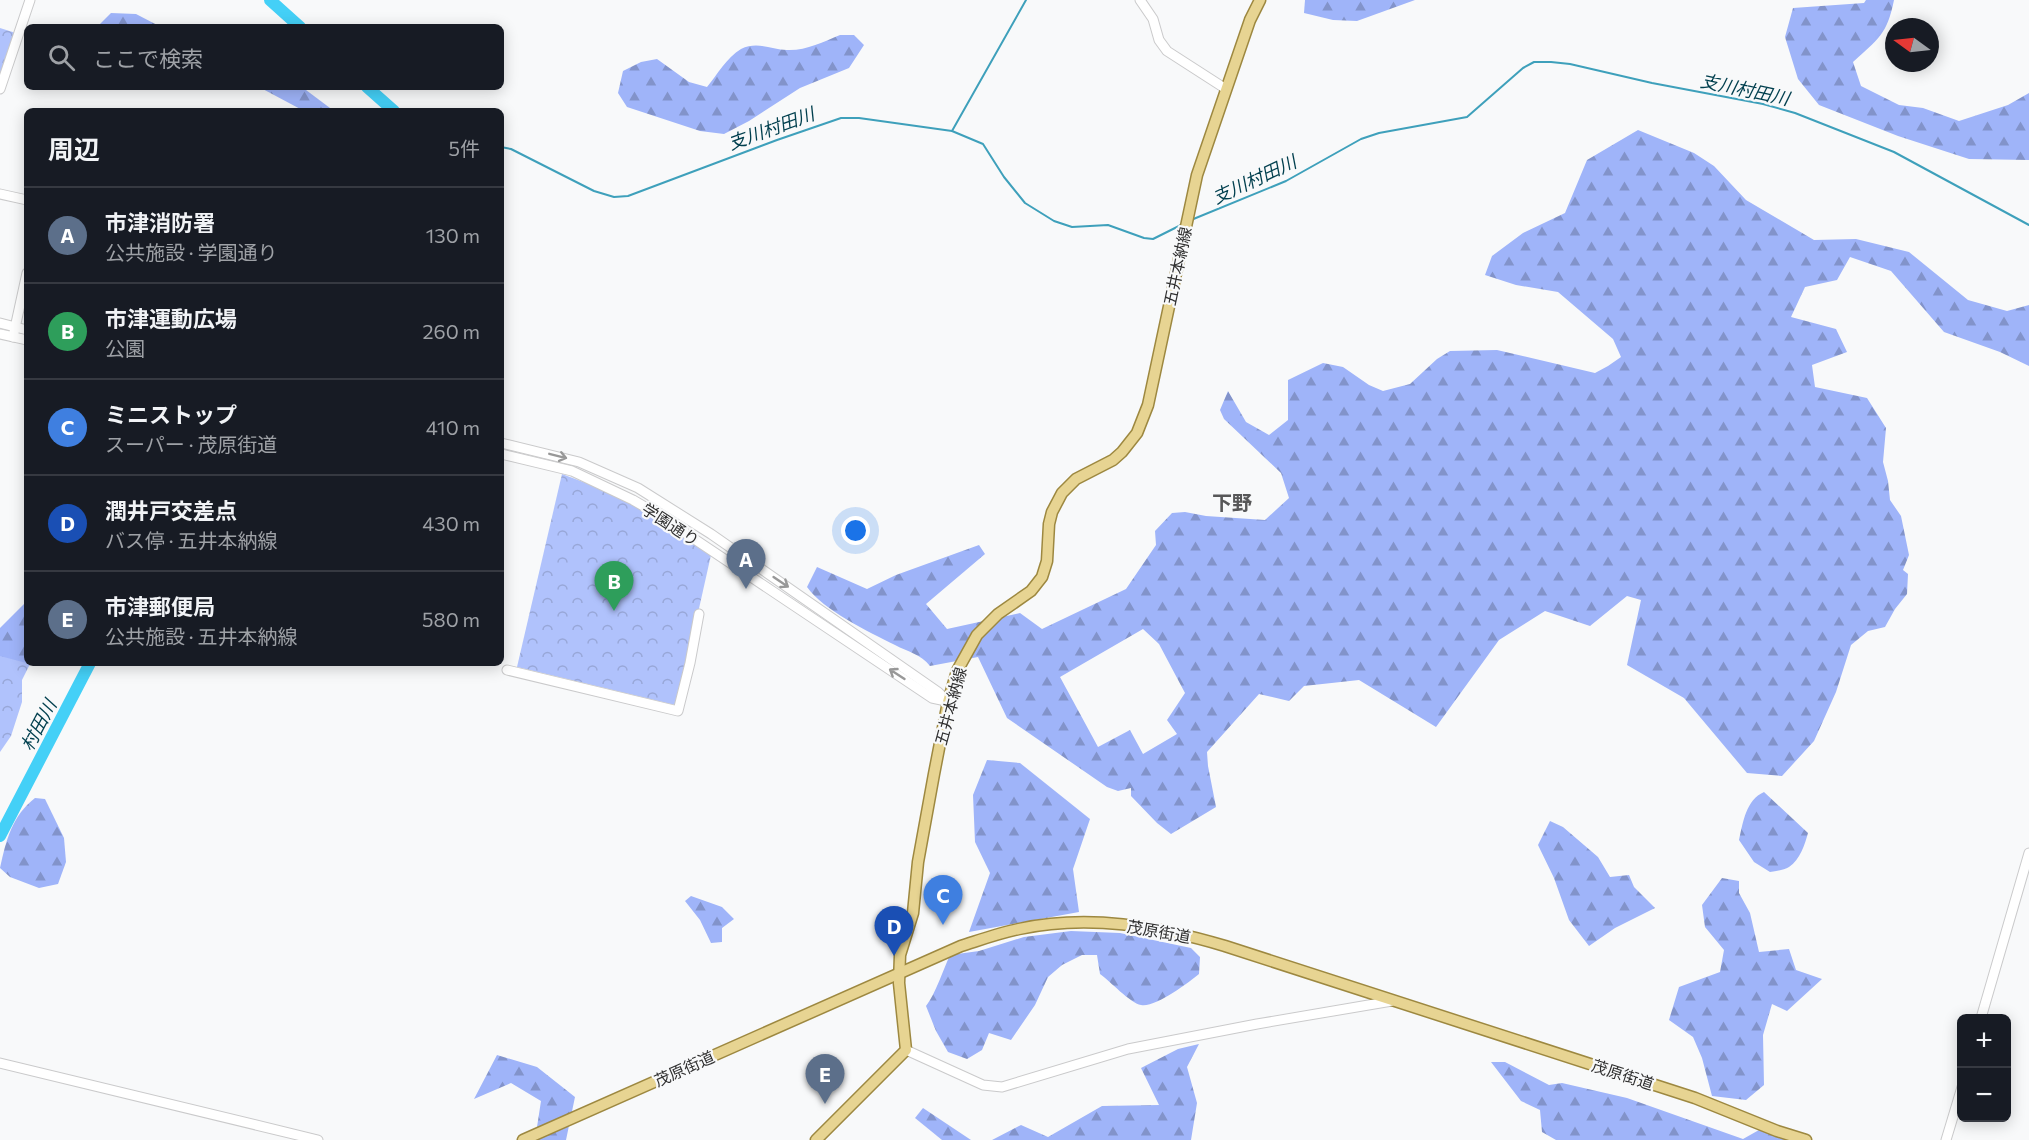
<!DOCTYPE html>
<html lang="ja">
<meta charset="utf-8">
<style>
body{margin:0;font-family:Commissioner,"Noto Sans JP",sans-serif;background:#20242c;color:#f1f3f6}
.controls{position:absolute;right:18px;bottom:18px;display:grid;overflow:hidden;border-radius:9px;box-shadow:0 3px 15px #0003}
.controls button{width:54px;height:54px;display:grid;place-items:center;padding:0;border:0;border-bottom:2px solid #363941;background:#171b24;color:#f1f3f6;font:30px sans-serif}
.compass{position:absolute;left:1885px;top:18px;width:54px;height:54px;border-radius:50%;background:#171b24;box-shadow:0 3px 15px #0003;rotate:285deg}
.you{position:absolute;left:856px;top:531px;width:21px;height:21px;margin:-15px;border:4px solid #fff;border-radius:50%;background:#1a73e8;box-shadow:0 0 0 9px #1a73e833}
.badge{display:grid;place-items:center;width:39px;height:39px;border-radius:50%;background:#d93025;color:#fff;font-size:20px;font-weight:700}
.pin{position:absolute;translate:-50% -50px;filter:drop-shadow(0 2px 3px #0008)}
.pin::after{content:'';position:absolute;top:32px;width:21px;height:18px;background:inherit;clip-path:polygon(0 0,100% 0,50% 100%)}
.list{margin:0;padding:0;list-style:none}
h2{display:flex;justify-content:space-between;align-items:center;height:78px;margin:0;padding:0 24px;font-size:26px}
h2 small{font-size:20px;font-weight:400;color:#9ea1a6}
.list li{display:grid;grid-template-columns:39px 1fr auto;gap:18px;align-items:center;box-sizing:border-box;height:96px;padding:0 24px;border-top:2px solid #363941}
.list b{display:block;font-size:22px;white-space:nowrap}
.list p{margin:0;font-size:20px;white-space:nowrap;color:#9ea1a6}
.list em{font-size:20px;font-style:normal;color:#9ea1a6}
.icon{flex:none;width:33px;height:33px;fill:none;stroke:currentColor;stroke-width:2;stroke-linecap:round;stroke-linejoin:round}
.map{position:relative;flex:none;width:2029px;height:1140px;overflow:hidden}
.search{position:absolute;background:#171b24;box-shadow:0 3px 15px #0003;left:24px;top:24px;width:480px;height:66px;display:flex;align-items:center;gap:15px;box-sizing:border-box;padding:0 21px;border-radius:9px;color:#9ea1a6;font-size:22px}
.panel{position:absolute;background:#171b24;box-shadow:0 3px 15px #0003;left:24px;top:108px;width:480px;height:558px;border-radius:9px}
.map>svg:first-child{display:block}
.forest{fill:url(#forest-firs);fill-rule:evenodd}
.park{fill:url(#park-crowns)}
.lines{fill:none;stroke-linecap:round;stroke-linejoin:round}
.stream{stroke:#3ea0bb;stroke-width:2}
.river{stroke:#44d0f7;stroke-width:12}
.secondary-casing{stroke:#cacacb;stroke-width:11}
.primary-casing{stroke:#9d8840;stroke-width:13}
.secondary{stroke:#fff;stroke-width:9}
.primary{stroke:#e7d492;stroke-width:10}
.oneway{stroke:#989898}
.labels{text-anchor:middle;dominant-baseline:central;stroke-width:4.5;stroke-linejoin:round;paint-order:stroke}
.street-label{font-size:16px;fill:#303030;stroke:#f8f9fa}
.water-label{font-size:18px;font-style:italic;fill:#003f4e;stroke:#f8f9fa}
.quarter-label{font-size:20px;font-weight:bold;fill:#575758;stroke:#f8f9fa}
</style>
<div class="map">
<svg width="2029" height="1140" viewBox="0 0 2029 1140">
<defs>
<pattern id="forest-firs" width="22" height="20" patternUnits="userSpaceOnUse" patternTransform="scale(1.5)"><rect width="22" height="20" fill="#9fb4f9"/><path d="M5 1l3.5 6h-7zM16 11l3.5 6h-7z" fill="#8293ca"/></pattern>
<pattern id="park-crowns" width="20" height="18" patternUnits="userSpaceOnUse" patternTransform="scale(1.5)"><rect width="20" height="18" fill="#b0c2fc"/><path d="M2 6a3 3 0 1 1 6 0M12 15a3 3 0 1 1 6 0" fill="none" stroke="#98a7d8"/></pattern>
</defs>
<rect width="100%" height="100%" fill="#f8f9fa"/>
<!-- forest -->
<g class="forest">
<polygon points="1305,0 1415,0 1357,21 1333,20 1304,13"/>
<path d="M1866,0H1894C1887,35 1878,39 1853,62L1861,86L1899,105L1923,108L1959,121L2008,105L2029,93V160L1969,159L1898,136L1819,105L1798,79L1785,37L1793,8L1864,3Z"/>
<polygon points="111,13 136,14 161,27 97,27"/>
<path d="M840,35H854L864,45L849,68L800,88L749,121L724,134L700,131L627,107L618,93L623,71L641,62L657,59L689,82L707,87C717,75 727,57 741,49C757,41 770,49 787,50C805,51 823,42 840,35Z"/>
<polygon points="259,87 302,87 334,111 304,111"/>
<path d="M1638,130L1694,153L1714,166L1746,200L1814,240L1856,239L1909,252L1968,300L2007,311L2029,305V366L2000,352L1944,332L1891,271L1850,257L1837,280L1805,287L1791,317L1836,329L1847,352L1812,365L1815,387L1867,398L1886,428L1883,462L1888,481L1890,500L1901,516L1909,555L1903,570L1908,574L1907,594L1895,609L1885,627L1868,631L1851,645L1836,692L1814,741L1782,776L1747,773L1684,698L1627,665L1641,600L1627,596L1590,626L1545,611L1499,640L1436,727L1359,680L1304,686L1289,701L1259,694L1207,752L1208,766L1216,807L1171,834L1157,823L1131,796V788L1118,791L1107,787L1007,718L978,657L930,666C921,654 908,652 895,645C869,632 823,610 807,587L817,567L867,589L896,575L979,545L985,554L926,604L947,629L1020,613L1042,629L1126,589L1156,545L1155,531L1172,513L1185,512L1206,516L1265,520L1289,498L1281,473L1224,419L1220,410L1228,391L1246,422L1269,435L1288,420V380L1323,363L1343,367L1369,385L1383,391L1410,384L1437,359L1450,351L1497,350L1595,373L1608,366L1621,357L1613,339L1558,292L1516,285L1485,275L1492,256L1523,233L1565,213L1587,160ZM1143,629L1159,644L1185,693L1167,720L1177,734L1143,754L1130,730L1098,747L1060,677Z"/>
<polygon points="27,601 27,663 28,663 0,710 0,628"/>
<polygon points="987,760 1020,763 1090,819 1073,869 1079,912 969,932 990,873 975,842 973,795"/>
<path d="M1764,792L1808,833C1805,844 1800,860 1789,867C1784,870 1776,871 1770,872L1754,862L1739,840C1743,822 1746,800 1764,792Z"/>
<path d="M35,798L45,799L64,838L66,862L58,884L39,888L10,877L0,868C6,840 12,816 35,798Z"/>
<polygon points="1550,821 1563,827 1598,857 1610,877 1629,875 1634,887 1655,908 1615,928 1589,946 1569,920 1554,878 1538,845"/>
<polygon points="1722,878 1739,881 1739,893 1750,913 1759,952 1789,949 1796,970 1822,979 1787,1011 1772,1004 1763,1035 1764,1085 1746,1100 1712,1096 1702,1058 1693,1037 1669,1020 1679,987 1720,972 1724,950 1705,927 1702,905"/>
<polygon points="691,896 722,907 734,919 722,928 722,942 711,943 700,920 685,901"/>
<path d="M1071,931L1120,933L1191,948L1200,957L1199,974C1188,983 1155,1008 1141,1005C1130,1003 1110,981 1100,974L1097,955H1082L1062,965L1048,977L1035,1005L1011,1040L989,1033L982,1050L967,1059L948,1052L936,1031L926,1006C936,993 943,970 950,955L979,951L1024,937Z"/>
<polygon points="1199,1044 1187,1067 1197,1103 1191,1140 992,1140 1021,1125 1048,1137 1102,1106 1159,1105 1141,1068 1178,1049"/>
<polygon points="497,1055 537,1067 575,1097 566,1140 535,1140 541,1101 511,1083 474,1099"/>
<polygon points="1491,1062 1505,1062 1549,1085 1562,1083 1627,1098 1743,1139 1759,1130 1786,1140 1556,1140 1542,1132 1540,1110 1521,1101"/>
<polygon points="923,1108 971,1140 942,1140 915,1118"/>
</g>
<!-- park -->
<g class="park">
<polygon points="0,28 19,34 0,83"/>
<polygon points="562,474 602,489 640,508 711,555 678,702 675,705 517,667"/>
<polygon points="0,656 30,664 22,680 22,702 11,736 0,752"/>
</g>
<g class="lines">
<!-- stream -->
<g class="stream">
<polyline points="952,131 1026,0"/>
<polyline points="501,147 511,149 594,191 614,197 628,196 777,140 841,118 859,118 952,131 983,144 1004,177 1025,203 1054,221 1072,227 1108,225 1144,238 1153,239 1183,224"/>
<polyline points="1191,220 1286,181 1361,139 1379,133 1467,117 1523,68 1534,62 1551,62 1570,64 1652,83 1763,104 1795,113 1894,152 2029,225"/>
</g>
<!-- river -->
<g class="river">
<polyline points="270,0 300,27"/>
<polyline points="367,87 394,111"/>
<polyline points="0,836 90,663"/>
</g>
<!-- secondary casing -->
<g class="secondary-casing">
<g id="secondary">
<polyline points="1140,0 1153,19 1159,40 1167,51 1226,89"/>
<polyline points="0,89 30,0"/>
<polyline points="0,194 27,200"/>
<polyline points="0,323 27,330"/>
<polyline points="0,334 27,340"/>
<polyline points="13,337 27,273"/>
<polyline points="501,443 579,462 638,488 711,534 938,692 948,702"/>
<polyline points="501,454 572,471 633,500 657,514 932,698 946,701"/>
<polyline points="507,670 678,711 690,663 699,614"/>
<polyline points="1981,1018 2029,853"/>
<polyline points="906,1050 983,1085 1002,1087 1128,1049 1257,1024 1392,1001"/>
<polyline points="0,1063 318,1140"/>
<polyline points="1946,1140 1962,1087"/>
</g>
</g>
<!-- primary casing -->
<g class="primary-casing">
<g id="primary">
<path d="M523,1140L961,946C980,940 999,933 1019,929C1088,914 1158,926 1225,946L1695,1098L1777,1131L1806,1140"/>
<polyline points="816,1140 906,1050 899,983 900,955 913,913 918,862 934,774 948,702 957,671 977,635 998,614 1031,591 1042,577 1047,561 1049,524 1052,512 1062,493 1076,479 1113,460 1122,452 1137,433 1148,405 1197,175 1250,20 1260,0"/>
</g>
</g>
<!-- secondary -->
<use href="#secondary" class="secondary"/>
<!-- primary -->
<use href="#primary" class="primary"/>
</g>
<!-- one-way arrows -->
<defs><path id="oneway-shaft" d="M-6 0H5M1.5-3L5.5 0L1.5 3" fill="none" stroke-width="1.6" stroke-linecap="round" stroke-linejoin="round" transform="scale(1.5)"/></defs>
<g class="oneway">
<use href="#oneway-shaft" transform="translate(558 456) rotate(14)"/>
<use href="#oneway-shaft" transform="translate(781 582) rotate(34)"/>
<use href="#oneway-shaft" transform="translate(897 674) rotate(-147)"/>
</g>
<g class="labels">
<!-- street labels -->
<g class="street-label">
<text transform="translate(1177 266) rotate(-78)">五井本納線</text>
<text transform="translate(671 524) rotate(33)">学園通り</text>
<text transform="translate(950 706) rotate(-75)">五井本納線</text>
<text transform="translate(1159 931) rotate(10)">茂原街道</text>
<text transform="translate(684 1068) rotate(-24)">茂原街道</text>
<text transform="translate(1623 1074) rotate(18)">茂原街道</text>
</g>
<!-- water labels -->
<g class="water-label">
<text transform="translate(1745 89) rotate(12)">支川村田川</text>
<text transform="translate(771 128) rotate(-20)">支川村田川</text>
<text transform="translate(1254 179) rotate(-25)">支川村田川</text>
<text transform="translate(38 725) rotate(-62)">村田川</text>
</g>
<!-- quarter labels -->
<g class="quarter-label">
<text x="1232" y="502">下野</text>
</g>
</g>
</svg>
<div class="controls">
<button>+</button>
<button>−</button>
</div>
<svg class="compass" viewBox="-18 -18 36 36"><path d="M0-13l5 13h-10z" fill="#e53935"/><path d="M0 13l5-13h-10z" fill="#9ea1a6"/></svg>
<div class="you"></div>
<div class="pin badge" style="left:746px;top:589px;background:#5c6f8a">A</div>
<div class="pin badge" style="left:614px;top:611px;background:#2e9e5b">B</div>
<div class="pin badge" style="left:943px;top:925px;background:#3f7fe0">C</div>
<div class="pin badge" style="left:894px;top:956px;background:#1a4fb4">D</div>
<div class="pin badge" style="left:825px;top:1104px;background:#5c6f8a">E</div>
<div class="search"><svg class="icon" aria-label="search" viewBox="0 0 24 24"><circle cx="10" cy="10" r="6"/><path d="M15 15l6 6"/></svg>ここで検索</div>
<section class="panel">
<h2>周辺<small>5件</small></h2>
<ul class="list">
<li><span class="badge" style="background:#5c6f8a">A</span><div><b>市津消防署</b><p>公共施設 · 学園通り</p></div><em>130 m</em></li>
<li><span class="badge" style="background:#2e9e5b">B</span><div><b>市津運動広場</b><p>公園</p></div><em>260 m</em></li>
<li><span class="badge" style="background:#3f7fe0">C</span><div><b>ミニストップ</b><p>スーパー · 茂原街道</p></div><em>410 m</em></li>
<li><span class="badge" style="background:#1a4fb4">D</span><div><b>潤井戸交差点</b><p>バス停 · 五井本納線</p></div><em>430 m</em></li>
<li><span class="badge" style="background:#5c6f8a">E</span><div><b>市津郵便局</b><p>公共施設 · 五井本納線</p></div><em>580 m</em></li>
</ul>
</section>
</div>
